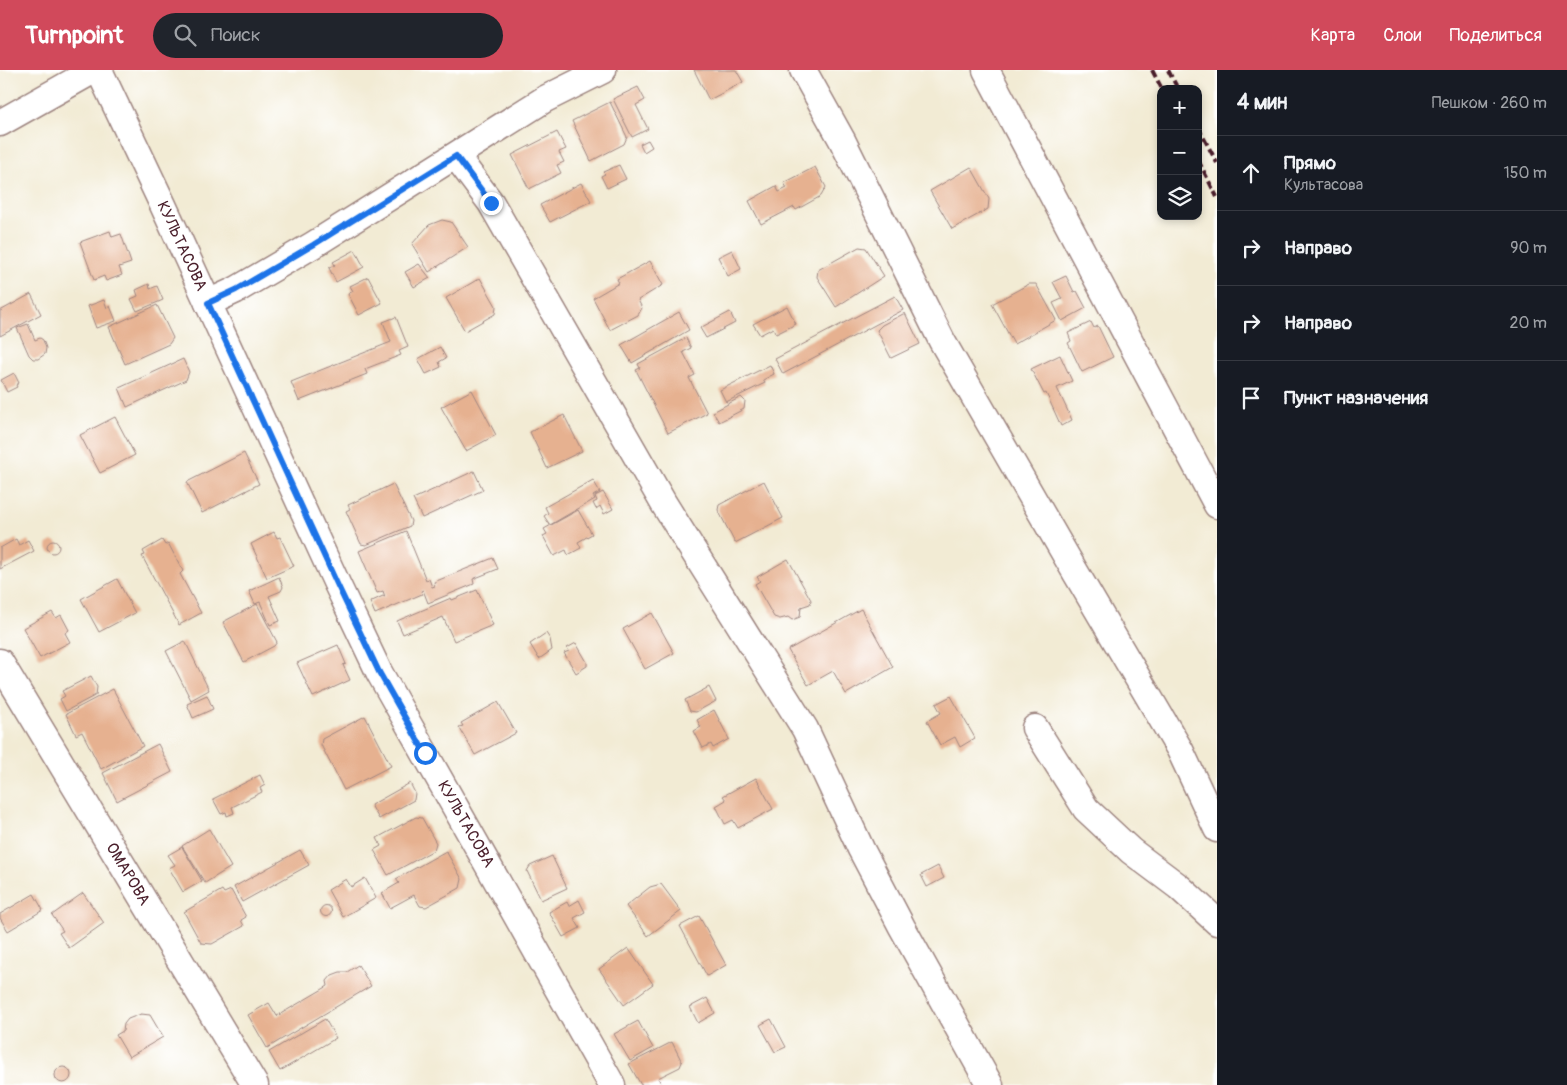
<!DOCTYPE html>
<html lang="ru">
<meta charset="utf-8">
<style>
body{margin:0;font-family:Pangolin,sans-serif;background:#20242c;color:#f1f3f6}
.controls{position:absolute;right:15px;top:15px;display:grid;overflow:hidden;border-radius:10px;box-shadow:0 2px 8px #0003}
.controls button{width:45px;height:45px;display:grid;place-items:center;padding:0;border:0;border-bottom:1px solid #363941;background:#171b24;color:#f1f3f6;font:25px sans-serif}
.stop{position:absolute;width:15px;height:15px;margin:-11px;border:4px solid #1a73e8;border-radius:50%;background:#fff}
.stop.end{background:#1a73e8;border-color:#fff;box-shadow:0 1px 5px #0008}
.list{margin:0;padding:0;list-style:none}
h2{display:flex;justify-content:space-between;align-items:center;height:65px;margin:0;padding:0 20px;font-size:21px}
h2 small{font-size:16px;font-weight:400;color:#9ea1a6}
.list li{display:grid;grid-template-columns:32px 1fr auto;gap:15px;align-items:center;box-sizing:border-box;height:75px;padding:0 20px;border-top:1px solid #363941}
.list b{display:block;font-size:19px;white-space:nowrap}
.list p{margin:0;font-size:16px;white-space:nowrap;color:#9ea1a6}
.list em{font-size:16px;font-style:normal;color:#9ea1a6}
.icon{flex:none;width:28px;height:28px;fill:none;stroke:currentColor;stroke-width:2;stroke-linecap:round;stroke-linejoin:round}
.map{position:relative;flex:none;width:1217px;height:1015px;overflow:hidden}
header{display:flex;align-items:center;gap:30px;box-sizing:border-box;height:70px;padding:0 25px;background:#d1495b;color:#fff}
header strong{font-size:24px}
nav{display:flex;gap:28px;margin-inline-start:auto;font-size:18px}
.search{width:350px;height:45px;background:#20242c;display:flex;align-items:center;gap:12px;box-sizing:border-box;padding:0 18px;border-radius:28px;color:#9ea1a6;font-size:19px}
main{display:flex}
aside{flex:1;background:#171b24}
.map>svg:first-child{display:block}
.building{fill:#e6b190}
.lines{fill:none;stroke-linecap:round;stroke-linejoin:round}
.minor-casing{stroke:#9e8580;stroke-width:29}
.minor{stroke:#fff;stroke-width:26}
.rail{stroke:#4a1f2b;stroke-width:4;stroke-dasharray:8 4;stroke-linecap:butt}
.route{stroke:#1a73e8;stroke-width:6}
.labels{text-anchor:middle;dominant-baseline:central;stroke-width:5;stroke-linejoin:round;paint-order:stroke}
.street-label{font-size:16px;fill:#4a1f2b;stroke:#fff}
</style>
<header>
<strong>Turnpoint</strong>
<div class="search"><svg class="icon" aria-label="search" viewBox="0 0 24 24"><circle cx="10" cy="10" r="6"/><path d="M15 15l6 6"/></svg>Поиск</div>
<nav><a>Карта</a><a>Слои</a><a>Поделиться</a></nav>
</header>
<main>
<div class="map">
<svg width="1217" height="1015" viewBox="0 0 1217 1015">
<rect width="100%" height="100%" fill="#fff"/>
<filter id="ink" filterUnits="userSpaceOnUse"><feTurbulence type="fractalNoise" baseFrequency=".02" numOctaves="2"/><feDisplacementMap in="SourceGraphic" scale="10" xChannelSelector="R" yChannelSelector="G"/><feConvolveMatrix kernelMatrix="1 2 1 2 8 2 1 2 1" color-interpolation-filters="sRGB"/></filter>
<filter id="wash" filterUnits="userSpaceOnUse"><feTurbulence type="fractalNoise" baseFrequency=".0096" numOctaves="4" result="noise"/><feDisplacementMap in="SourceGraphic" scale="20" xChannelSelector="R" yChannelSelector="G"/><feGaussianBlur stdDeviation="1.12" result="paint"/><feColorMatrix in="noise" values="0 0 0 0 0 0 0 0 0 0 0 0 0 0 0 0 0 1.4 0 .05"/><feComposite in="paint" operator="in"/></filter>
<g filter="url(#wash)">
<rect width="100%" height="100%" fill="#f2ebd4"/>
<g id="blocks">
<!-- building -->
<g class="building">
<polygon points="694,0 736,0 743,12 709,30"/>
<polygon points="638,17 645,30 636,35 648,59 632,67 613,29"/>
<polygon points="610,32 627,67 624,74 591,91 572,51"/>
<polygon points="557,62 566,79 559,82 564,92 557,95 561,103 529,119 512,85"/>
<polygon points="648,70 652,77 644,82 640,74"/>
<polygon points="619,95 626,109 607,118 601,106 605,104 603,102"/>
<polygon points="815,97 826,117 821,126 796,140 794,137 761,154 749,131 776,116 779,122 787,118 784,113"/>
<polygon points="971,97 989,129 988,139 952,159 930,121"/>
<polygon points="581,113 591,131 550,152 540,135"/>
<polygon points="442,150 451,152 468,177 429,202 412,174 429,155"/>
<polygon points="110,161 112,167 121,164 131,193 119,197 122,205 106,211 104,206 94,210 80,172"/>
<polygon points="859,177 866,178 884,206 836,237 817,207 818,200"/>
<polygon points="355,180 364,197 336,212 329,198 335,195 333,192"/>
<polygon points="732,180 741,199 728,206 718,187"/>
<polygon points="650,191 663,215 638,230 642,238 638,245 610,260 593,228 619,213 617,209"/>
<polygon points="419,194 430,208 414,217 405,202"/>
<polygon points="1066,206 1074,222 1077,221 1086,238 1062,251 1053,233 1062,229 1053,212"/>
<polygon points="368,207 382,233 359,245 348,224 353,221 350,216"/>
<polygon points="480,208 496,236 495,244 465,261 446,228"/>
<polygon points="149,214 150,219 157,216 163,230 137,241 131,229 138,226 136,220"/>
<polygon points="1029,214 1036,214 1056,250 1014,274 992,234"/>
<polygon points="31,224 41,244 0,266 0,241"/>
<polygon points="895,226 903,240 783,304 775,289"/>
<polygon points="104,230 107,238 110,236 116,251 96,258 88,236"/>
<polygon points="157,235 173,268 169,274 125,294 109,257"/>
<polygon points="787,236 796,254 776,264 773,258 760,265 753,254"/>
<polygon points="679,242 689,260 632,293 621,275"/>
<polygon points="730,242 735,253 706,268 700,258"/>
<polygon points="905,243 920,274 891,288 877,260 882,255"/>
<polygon points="396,247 408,277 399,281 401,285 365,299 367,304 299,331 291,312 391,272 383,252"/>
<polygon points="1091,252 1094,258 1098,256 1113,287 1082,302 1068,273 1071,271 1068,263"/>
<polygon points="28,254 35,270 40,268 43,270 46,278 45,284 38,289 33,289 29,285 17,258"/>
<polygon points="686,268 691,278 683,282 695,305 689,308 707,343 668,363 636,300 640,298 638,294"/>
<polygon points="440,277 446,288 439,292 441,297 426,304 418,289"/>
<polygon points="1060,285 1072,311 1057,318 1072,350 1061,356 1046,323 1044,324 1031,299"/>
<polygon points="183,289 189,302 186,310 127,337 119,318"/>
<polygon points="770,295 774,304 763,310 765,313 726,332 720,320"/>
<polygon points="14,303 19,313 16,315 17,317 7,322 1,310"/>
<polygon points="472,320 496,365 466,381 441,337"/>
<polygon points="741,327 745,331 744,339 719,352 713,342"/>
<polygon points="564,345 582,381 547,398 530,362"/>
<polygon points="115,347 135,385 100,403 80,365"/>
<polygon points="244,383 259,414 202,443 187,412"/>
<polygon points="474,401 483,420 422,448 413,429"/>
<polygon points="593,410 600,422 593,426 595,429 550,455 544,446 548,443 545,437"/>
<polygon points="764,411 783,448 735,473 718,440 719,435"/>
<polygon points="393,414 411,451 410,456 366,475 361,474 346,441 350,439 348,435"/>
<polygon points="603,422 613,439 604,444 600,436 596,439 593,433 597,431 595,426"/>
<polygon points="578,440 592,464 578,472 581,478 568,485 566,480 554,486 543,466 547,464 544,459"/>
<polygon points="406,461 426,510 429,509 432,517 435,516 434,512 493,488 498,499 473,509 474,514 428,533 423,520 421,521 422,524 375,544 370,532 383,526 385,527 383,521 377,523 359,481"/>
<polygon points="274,462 277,468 280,467 294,496 267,508 251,474"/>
<polygon points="16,469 19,475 28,470 34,481 0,499 0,478"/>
<polygon points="162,470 165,475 168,473 183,501 180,504 201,543 179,555 142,486 145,485 143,481"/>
<circle cx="53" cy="477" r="6"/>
<polygon points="788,489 811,530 810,534 801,537 800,547 792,550 788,547 780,549 774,547 755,514 760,511 757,507"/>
<polygon points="279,507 283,517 281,521 269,526 280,551 270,555 260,532 255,534 249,521"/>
<polygon points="117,509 135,543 99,562 81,529"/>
<polygon points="477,520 493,555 454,571 443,547 403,564 397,551 451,528 452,530"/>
<polygon points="257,534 277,572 274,576 244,592 223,552"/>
<polygon points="861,539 893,597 846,624 833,601 808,615 788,580"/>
<polygon points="52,542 56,548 61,545 69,560 65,563 70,572 40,588 23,558"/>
<polygon points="652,543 674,583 645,599 623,559"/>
<polygon points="546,563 550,569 552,580 539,589 530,574"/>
<polygon points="185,571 209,620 191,630 166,581"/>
<polygon points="576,573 587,592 587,596 576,603 564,583 569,581 567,578"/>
<polygon points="338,575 346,594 343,595 350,610 313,627 297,593"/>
<polygon points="91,606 97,617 96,625 66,641 60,629 65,626 62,621"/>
<polygon points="709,617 716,631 696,642 690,641 685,630"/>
<polygon points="113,619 143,676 101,699 82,662 76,665 66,644"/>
<polygon points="207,625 213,639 193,648 187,634"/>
<polygon points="951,626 975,668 960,677 955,667 940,675 927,651 941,643 936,634"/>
<polygon points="498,632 516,663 475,685 459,657 463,656 461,653"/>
<polygon points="714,640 729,669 713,678 711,674 703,678 694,661 701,657 697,650"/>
<polygon points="365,646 391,696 344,720 321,675 322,669"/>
<polygon points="158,674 172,702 117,731 103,703"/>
<polygon points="260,705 265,715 260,718 262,722 232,737 234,743 227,746 226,742 221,744 213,729"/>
<polygon points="756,708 773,739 738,758 733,750 725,754 716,736 726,730 723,726"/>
<polygon points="410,713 415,723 414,730 379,749 371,735"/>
<polygon points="416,747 422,748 436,773 434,780 388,805 374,780 381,776 377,768"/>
<polygon points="209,759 231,797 205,813 182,776"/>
<polygon points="182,777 202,811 183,822 169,798 175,795 168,785"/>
<polygon points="300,780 309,795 242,832 234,817"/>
<polygon points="446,781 462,809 460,818 426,837 420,836 414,825 390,838 382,823 399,813 396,809"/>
<polygon points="552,786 567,818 541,830 527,801 530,796"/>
<polygon points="938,796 944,808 927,817 921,805"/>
<polygon points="365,808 376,828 343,847 328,820 346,809 351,817"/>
<polygon points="661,814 681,841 648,866 626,836 650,817"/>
<polygon points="222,820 224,823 231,820 246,847 241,850 244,856 212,874 201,873 184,842"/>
<polygon points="83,823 104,853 69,878 59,863 63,861 52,845"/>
<polygon points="34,824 43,840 8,861 0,848 0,844"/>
<polygon points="579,830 585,842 574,848 580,858 563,867 549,842 567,832 569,836"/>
<circle cx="326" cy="841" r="5.5"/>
<polygon points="699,846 726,895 707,906 680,856"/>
<polygon points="628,878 653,914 624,935 599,899"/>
<polygon points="358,895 371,916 267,978 248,945 269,933 277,946 328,916 327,911 332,905 340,902 347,902"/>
<polygon points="707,928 715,943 698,953 690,937"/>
<polygon points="141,944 150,945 163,967 129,987 116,965 123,961 124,954 128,949"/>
<polygon points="325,949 336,968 280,1001 269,982"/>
<polygon points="771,949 786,977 775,982 760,955"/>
<polygon points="638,951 653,978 630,991 614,964"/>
<polygon points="672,972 682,992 680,997 658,1008 662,1015 641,1015 629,994"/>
<circle cx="63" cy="1005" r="8"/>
</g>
</g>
</g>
<g filter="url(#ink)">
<use href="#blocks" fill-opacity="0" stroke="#9e8580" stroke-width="1"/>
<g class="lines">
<!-- minor casing -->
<g class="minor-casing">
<g id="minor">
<polyline points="99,0 163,135 338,516 379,602 612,1015"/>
<polyline points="803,0 842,70 942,271 1073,498 1180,680 1217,759"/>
<polyline points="986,0 1217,435"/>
<polyline points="0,53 94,0"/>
<polyline points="456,86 491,133 664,434 805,659 861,779 902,857 990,1015"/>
<polyline points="208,233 236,220 313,175 545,29 603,0"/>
<polyline points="0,592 255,1015"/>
<polyline points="1035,658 1086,739 1131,781 1179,817 1217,852"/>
</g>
</g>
<!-- minor -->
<use href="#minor" class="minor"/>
<!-- rail -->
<g class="rail">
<polyline points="1152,0 1162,19"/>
<polyline points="1168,0 1178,19"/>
<polyline points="1198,57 1217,93"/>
<polyline points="1198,90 1217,127"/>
</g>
</g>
</g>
<g class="lines" filter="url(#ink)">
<!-- route -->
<polyline class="route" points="425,683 379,602 338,516 208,233 236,220 313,175 456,86 491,133"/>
</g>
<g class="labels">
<!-- street labels -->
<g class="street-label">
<text transform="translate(182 176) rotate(65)">КУЛЬТАСОВА</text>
<text transform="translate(466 754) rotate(60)">КУЛЬТАСОВА</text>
<text transform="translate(128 804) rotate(59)">ОМАРОВА</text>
</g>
</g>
</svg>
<div class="controls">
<button>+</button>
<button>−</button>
<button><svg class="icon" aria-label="layers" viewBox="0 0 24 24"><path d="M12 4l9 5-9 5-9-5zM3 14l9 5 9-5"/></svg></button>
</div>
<div class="stop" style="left:425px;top:683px"></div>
<div class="stop end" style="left:491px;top:133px"></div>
</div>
<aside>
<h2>4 мин<small>Пешком · 260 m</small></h2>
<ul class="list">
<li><svg class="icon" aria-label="ahead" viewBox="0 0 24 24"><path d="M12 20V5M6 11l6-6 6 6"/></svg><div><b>Прямо</b><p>Культасова</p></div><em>150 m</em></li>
<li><svg class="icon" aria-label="right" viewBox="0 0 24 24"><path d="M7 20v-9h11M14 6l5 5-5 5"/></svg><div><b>Направо</b></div><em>90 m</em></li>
<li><svg class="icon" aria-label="right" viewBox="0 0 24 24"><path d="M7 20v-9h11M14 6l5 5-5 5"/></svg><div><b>Направо</b></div><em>20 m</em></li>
<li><svg class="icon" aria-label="arrive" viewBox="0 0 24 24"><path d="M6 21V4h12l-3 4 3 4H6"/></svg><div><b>Пункт назначения</b></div></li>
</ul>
</aside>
</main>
